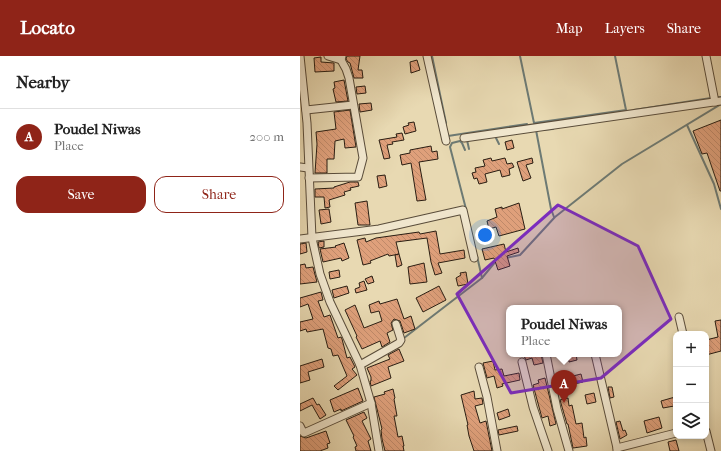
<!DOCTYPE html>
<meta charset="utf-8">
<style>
body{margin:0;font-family:"IM FELL French Canon",serif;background:#f2f2f2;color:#222}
.controls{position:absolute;right:12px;bottom:12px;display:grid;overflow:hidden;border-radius:8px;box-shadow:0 2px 6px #0003}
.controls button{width:36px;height:36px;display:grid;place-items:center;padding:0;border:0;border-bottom:1px solid #e0e0e0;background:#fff;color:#222;font:20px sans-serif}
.you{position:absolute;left:185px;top:179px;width:14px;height:14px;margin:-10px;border:3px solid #fff;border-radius:50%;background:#1a73e8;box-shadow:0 0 0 6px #1a73e833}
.badge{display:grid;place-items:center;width:26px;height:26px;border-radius:50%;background:#8f2418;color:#fff;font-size:13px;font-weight:700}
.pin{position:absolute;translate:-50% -33px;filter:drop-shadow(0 1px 2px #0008)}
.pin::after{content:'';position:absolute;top:21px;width:14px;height:12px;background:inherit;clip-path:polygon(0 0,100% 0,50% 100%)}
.popup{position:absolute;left:206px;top:249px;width:116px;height:52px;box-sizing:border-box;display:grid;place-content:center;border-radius:8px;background:#fff;filter:drop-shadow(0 1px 3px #0005);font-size:13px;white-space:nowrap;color:#767676}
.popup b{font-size:15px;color:#222}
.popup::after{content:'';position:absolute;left:50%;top:100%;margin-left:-8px;border:8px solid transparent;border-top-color:#fff}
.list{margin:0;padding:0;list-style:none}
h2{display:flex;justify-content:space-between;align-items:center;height:52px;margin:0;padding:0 16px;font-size:17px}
h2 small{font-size:13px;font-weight:400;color:#767676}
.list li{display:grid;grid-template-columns:26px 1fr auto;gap:12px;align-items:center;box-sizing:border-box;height:56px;padding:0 16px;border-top:1px solid #e0e0e0}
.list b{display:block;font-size:15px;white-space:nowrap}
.list p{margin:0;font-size:13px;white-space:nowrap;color:#767676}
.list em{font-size:13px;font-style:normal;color:#767676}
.actions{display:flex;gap:8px;padding:12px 16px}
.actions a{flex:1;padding:9px 0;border:1px solid #8f2418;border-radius:12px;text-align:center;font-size:14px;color:#8f2418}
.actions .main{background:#8f2418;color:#fff}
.icon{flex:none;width:22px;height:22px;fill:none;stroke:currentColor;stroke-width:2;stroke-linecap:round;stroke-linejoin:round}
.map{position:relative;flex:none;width:421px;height:395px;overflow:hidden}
header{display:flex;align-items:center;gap:24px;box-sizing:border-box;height:56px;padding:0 20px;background:#8f2418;color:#fff}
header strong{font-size:19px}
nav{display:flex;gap:22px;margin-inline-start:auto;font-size:14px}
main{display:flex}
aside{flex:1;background:#fff}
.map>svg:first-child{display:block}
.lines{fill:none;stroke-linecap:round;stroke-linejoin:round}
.stream{stroke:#6d7a74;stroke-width:2}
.building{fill:url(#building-back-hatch);stroke:#291d12}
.street-casing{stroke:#594c3a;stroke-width:9}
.street{stroke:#f0e6cd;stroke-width:7}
.marked{fill:#7b2cbf;fill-opacity:0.2;stroke:#7b2cbf;stroke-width:3;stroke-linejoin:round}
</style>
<header>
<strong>Locato</strong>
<nav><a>Map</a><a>Layers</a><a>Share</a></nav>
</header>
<main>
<aside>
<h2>Nearby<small></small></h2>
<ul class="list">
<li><span class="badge">A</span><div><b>Poudel Niwas</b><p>Place</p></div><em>200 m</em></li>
</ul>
<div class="actions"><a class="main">Save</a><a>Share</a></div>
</aside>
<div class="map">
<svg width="421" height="395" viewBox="0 0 421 395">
<defs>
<pattern id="building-back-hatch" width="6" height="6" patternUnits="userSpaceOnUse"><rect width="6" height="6" fill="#dfa07b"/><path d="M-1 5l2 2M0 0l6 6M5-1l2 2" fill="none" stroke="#bf8969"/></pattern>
</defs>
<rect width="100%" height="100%" fill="#e8d9b2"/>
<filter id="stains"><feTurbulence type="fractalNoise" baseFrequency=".005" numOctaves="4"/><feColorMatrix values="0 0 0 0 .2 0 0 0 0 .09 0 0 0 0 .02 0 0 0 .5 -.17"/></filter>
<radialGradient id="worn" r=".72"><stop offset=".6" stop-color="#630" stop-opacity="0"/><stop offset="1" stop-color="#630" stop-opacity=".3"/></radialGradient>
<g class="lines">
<!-- stream -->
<g class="stream">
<polyline points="132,0 146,67"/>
<polyline points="220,0 234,67 326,54 315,0"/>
<polyline points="417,41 421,41"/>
<polyline points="334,54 411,42 409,31"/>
<polyline points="387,69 414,128 421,153"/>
<polyline points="236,74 251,153 254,161"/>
<polyline points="238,74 253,73"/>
<polyline points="148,79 148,80 227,68"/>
<polyline points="195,80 199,88"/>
<polyline points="169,84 167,84 169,93"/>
<polyline points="165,94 162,87 160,85 152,87 150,91 166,153"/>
<polyline points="177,200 182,222"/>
<polyline points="206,202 220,199 255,161 322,108 421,48"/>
<polyline points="104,282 182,222 196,205"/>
</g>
</g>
<!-- building -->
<g class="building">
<polygon points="47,0 60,0 58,14 62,14 63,22 54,22 50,7 48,6 46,3"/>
<polygon points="21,1 21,6 34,7 34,15 15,16 14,2"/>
<polygon points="117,4 120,14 111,17 110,6"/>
<polygon points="44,24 48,45 36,46 33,33 35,32 34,26"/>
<polygon points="65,30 66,37 57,38 56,31"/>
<polygon points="71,47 72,54 60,56 59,48"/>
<polygon points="50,54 56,91 45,92 44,83 35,85 34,103 27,103 27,117 15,117 17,88 16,76 36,73 34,56"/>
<polygon points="421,64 421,135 420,135 407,97 402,98 393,75"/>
<polygon points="114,66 116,75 105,78 103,71 109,69 108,67"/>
<polygon points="102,77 104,84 92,86 93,88 87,89 90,102 84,103 79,84 97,81 96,78"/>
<polygon points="212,84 214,92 207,94 205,86"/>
<polygon points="131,90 132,96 137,95 138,103 119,106 126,144 117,145 111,107 102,109 100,99 110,97 110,94"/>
<polygon points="191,102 192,105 205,102 207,108 212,107 214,111 209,113 210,119 202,121 200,114 185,118 187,126 179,128 177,122 174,123 172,117 176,116 175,112 185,110 183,104"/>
<polygon points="232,102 233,107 226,109 231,122 223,125 217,106"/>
<polygon points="85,119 87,130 79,132 77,120"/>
<polygon points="50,126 58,126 59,130 50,132 51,134 44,136 45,139 29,144 30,151 25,152 24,141 15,141 15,133 34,132 34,131"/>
<polygon points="67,145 70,169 58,169 55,147"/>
<polygon points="219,147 225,173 199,180 196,171 189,173 187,165 197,161 195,153 202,151 202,153"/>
<polygon points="29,153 31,166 21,168 19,154"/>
<polygon points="136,175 140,198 164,194 165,202 138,207 142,217 135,219 131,206 127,182 96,186 99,198 89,200 88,198 70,205 71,207 63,209 57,184 65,182 66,186 76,182 119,176 120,178"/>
<polygon points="24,185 24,191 19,192 18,186"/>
<polygon points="6,187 7,196 0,198 0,188"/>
<polygon points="44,187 49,202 42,205 41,202 23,206 20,193 36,191 35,190"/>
<polygon points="204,188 206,196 218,192 219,196 207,200 210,210 198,214 194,202 185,204 182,193"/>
<polygon points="99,198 102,209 97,211 95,199"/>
<polygon points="124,207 127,226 110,228 108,211"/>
<polygon points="5,208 6,212 13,211 17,226 0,228 0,209"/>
<polygon points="39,214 40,221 30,223 29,216"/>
<polygon points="166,216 168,228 158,230 156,222 161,219 160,217"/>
<polygon points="72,220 74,226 68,228 65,223"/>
<polygon points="64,225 67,234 56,237 55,233 60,231 59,227"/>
<polygon points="47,230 49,237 34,242 32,234"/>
<polygon points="139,230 146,244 123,256 116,242"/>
<polygon points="21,236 23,244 18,245 24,261 30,259 38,282 41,281 42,283 47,302 50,301 55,311 52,313 57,319 38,334 34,330 47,320 38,299 33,300 31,293 28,292 23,273 7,276 6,273 0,275 0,266 13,263 8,248 0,251 0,242"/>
<polygon points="97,243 104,263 111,260 115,273 104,277 100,265 94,263 91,267 93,274 87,277 90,286 82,291 80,285 62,293 56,281 57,280 45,254 55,249 64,272 82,265 79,255 71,257 69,249 79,245 80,248"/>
<polygon points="421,264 421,295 406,299 406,284 418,281 415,265"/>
<polygon points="99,293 104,305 88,311 91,322 71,330 70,325 71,325 71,321 67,312 90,303 88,299"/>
<polygon points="223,298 241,298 243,307 234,309 232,302 226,304"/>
<polygon points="268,298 276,298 277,304 269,306"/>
<polygon points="22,303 24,311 8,316 10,324 0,327 0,310"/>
<polygon points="193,305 195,314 202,313 204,320 219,317 220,324 202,328 203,330 197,332 194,320 187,322 183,307"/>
<polygon points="281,318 283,326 274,328 273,320"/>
<polygon points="245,322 256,368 250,370 248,360 242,362 233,329 239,327 238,324"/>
<polygon points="308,331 312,331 314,341 310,342"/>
<polygon points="58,332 63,345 41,355 41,353 34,356 30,344"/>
<polygon points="93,333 95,342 94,343 97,360 94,360 98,381 102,380 104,390 103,390 104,395 85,395 82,383 81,374 82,373 74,341 85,338 84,336"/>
<polygon points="174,335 175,343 182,342 183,348 175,350 180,367 186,365 192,395 174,395 169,380 167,369 168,369 161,339"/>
<polygon points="294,337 296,346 287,348 285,339"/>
<polygon points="375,341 376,347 374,347 374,350 363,352 361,345"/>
<polygon points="13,342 17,349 19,348 26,359 20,363 12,349 0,355 0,348"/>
<polygon points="268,342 269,350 272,349 276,368 282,367 284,382 286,381 287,390 273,392 268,368 267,368 260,344"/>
<polygon points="208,353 210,360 199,364 197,357"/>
<polygon points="64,356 67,362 62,365 71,383 68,385 71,395 56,395 55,391 57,390 53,381 54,380 46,364"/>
<polygon points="359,361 362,372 347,377 344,365"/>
<polygon points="320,365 323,375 325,374 327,379 320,383 316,366"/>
<polygon points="217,370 218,375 199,379 198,374"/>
<polygon points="26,375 30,387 27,388 28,392 20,395 0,395 0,380 6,382"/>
<polygon points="376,384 379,395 370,395 368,386"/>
</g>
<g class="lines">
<!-- street casing -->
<g class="street-casing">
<g id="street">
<polyline points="0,0 7,67 12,182 20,218 30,246 60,309 71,347 79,395"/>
<polyline points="28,0 41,4 42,0"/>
<polyline points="127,0 146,85"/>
<polyline points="406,0 415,46"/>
<polyline points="6,54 53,49"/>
<polyline points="164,82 421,45"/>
<polyline points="0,111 8,112"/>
<polyline points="9,122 58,121 63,102 49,22 46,13 41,4"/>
<polyline points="0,183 79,173 163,154 174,202"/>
<polyline points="379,261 383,278"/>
<polyline points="246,298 257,353 269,395"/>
<polyline points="295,298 317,392"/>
<polyline points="222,306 233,351 248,395"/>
<polyline points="60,309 99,287 101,284 96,268"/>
<polyline points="179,311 187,341 197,395"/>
<polyline points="0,370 3,376 4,377 71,347"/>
<polyline points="406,375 411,395"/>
<polyline points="317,395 317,392 376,377"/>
</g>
</g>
<!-- street -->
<use href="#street" class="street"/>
</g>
<!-- marked area -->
<path class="marked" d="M258,149L338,190L371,263L301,322L211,337L157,238Z"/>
<rect width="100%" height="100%" filter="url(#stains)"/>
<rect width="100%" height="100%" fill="url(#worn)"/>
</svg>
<div class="controls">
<button>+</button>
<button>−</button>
<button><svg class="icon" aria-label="layers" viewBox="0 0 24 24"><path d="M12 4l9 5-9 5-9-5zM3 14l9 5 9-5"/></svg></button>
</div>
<div class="you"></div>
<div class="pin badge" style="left:264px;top:347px">A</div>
<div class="popup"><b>Poudel Niwas</b>Place</div>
</div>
</main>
